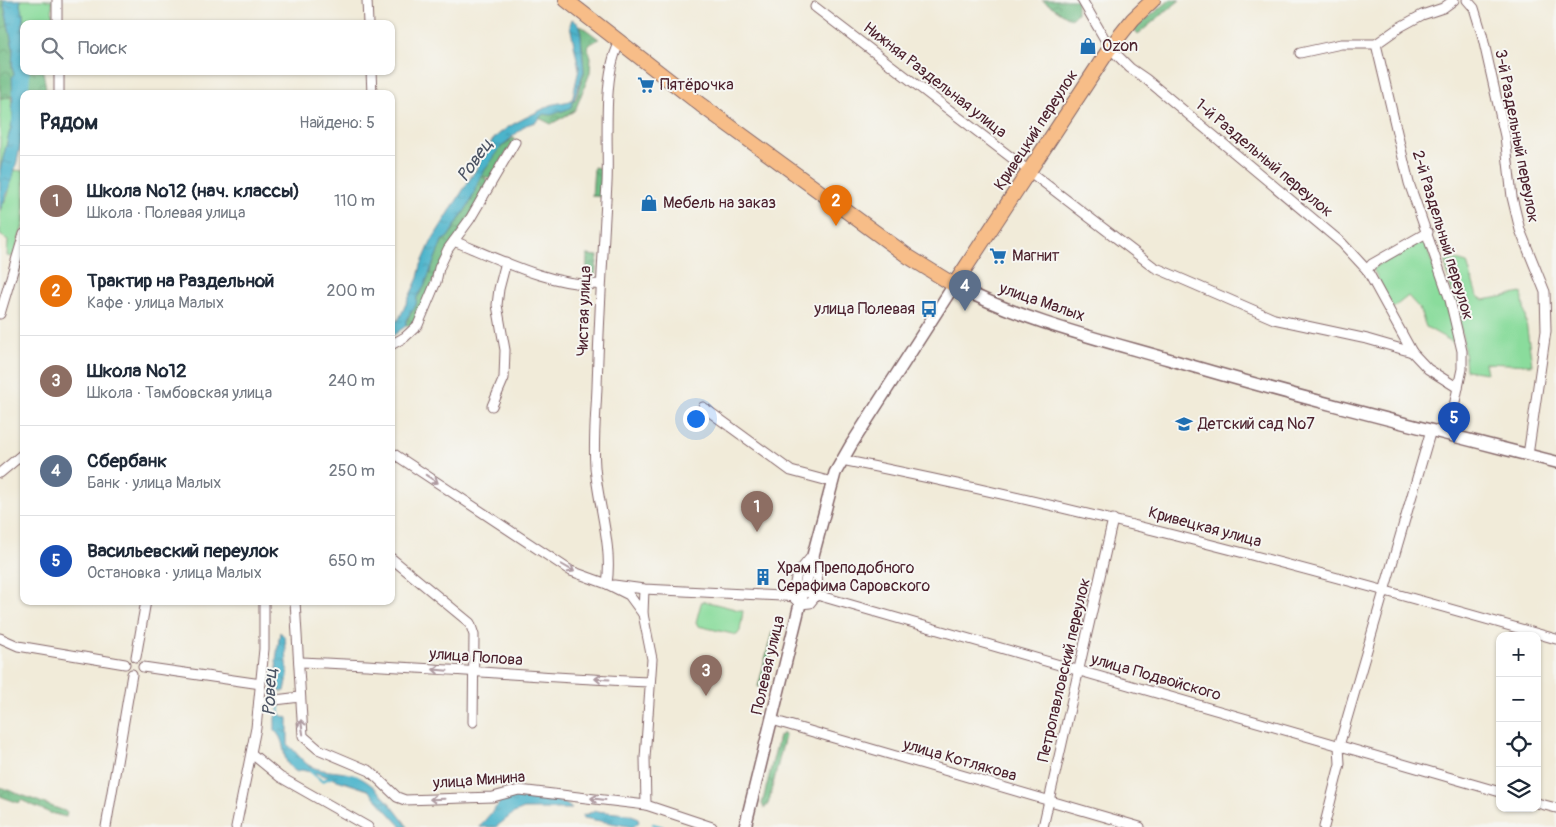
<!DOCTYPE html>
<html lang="ru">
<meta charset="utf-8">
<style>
body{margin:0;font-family:Pangolin,sans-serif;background:#f6f6f7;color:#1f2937}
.controls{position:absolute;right:15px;bottom:15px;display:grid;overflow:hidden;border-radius:10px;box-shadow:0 1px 4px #0004}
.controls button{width:45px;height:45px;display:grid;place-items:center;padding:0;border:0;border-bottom:1px solid #e0e1e3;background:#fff;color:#1f2937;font:25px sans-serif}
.you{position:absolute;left:695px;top:418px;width:18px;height:18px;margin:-12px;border:4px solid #fff;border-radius:50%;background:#1a73e8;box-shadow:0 0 0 8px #1a73e833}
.badge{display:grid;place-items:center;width:32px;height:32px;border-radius:50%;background:#db2777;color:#fff;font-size:16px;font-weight:700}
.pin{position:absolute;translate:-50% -41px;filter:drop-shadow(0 1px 2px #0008)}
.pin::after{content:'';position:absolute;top:26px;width:18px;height:15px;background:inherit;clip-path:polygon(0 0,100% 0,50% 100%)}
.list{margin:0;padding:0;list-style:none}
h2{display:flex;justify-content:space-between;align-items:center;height:65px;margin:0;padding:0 20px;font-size:21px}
h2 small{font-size:16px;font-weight:400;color:#747a83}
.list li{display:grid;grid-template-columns:32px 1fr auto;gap:15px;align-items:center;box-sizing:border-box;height:90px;padding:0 20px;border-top:1px solid #e0e1e3}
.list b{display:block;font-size:19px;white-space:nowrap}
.list p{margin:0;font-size:16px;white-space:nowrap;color:#747a83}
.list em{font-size:16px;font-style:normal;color:#747a83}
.icon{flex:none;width:28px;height:28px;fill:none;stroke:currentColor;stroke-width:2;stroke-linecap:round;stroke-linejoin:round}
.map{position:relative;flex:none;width:1556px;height:827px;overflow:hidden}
.search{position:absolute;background:#fff;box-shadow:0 1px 4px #0004;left:20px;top:20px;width:375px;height:55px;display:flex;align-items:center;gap:12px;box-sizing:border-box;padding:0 18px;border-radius:10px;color:#747a83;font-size:19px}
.panel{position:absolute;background:#fff;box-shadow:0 1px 4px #0004;left:20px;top:90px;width:375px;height:515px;border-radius:10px}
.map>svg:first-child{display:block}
.green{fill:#8adc9c;stroke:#6a7e64}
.forest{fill:url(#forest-crowns);stroke:#5c6e58}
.water{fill:url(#water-ripples);stroke:#4b6a7b}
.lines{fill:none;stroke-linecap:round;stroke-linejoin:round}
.stream{stroke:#4cb4cb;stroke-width:2.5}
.river{stroke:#4cb4cb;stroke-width:14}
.minor-casing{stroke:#846668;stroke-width:11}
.tertiary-casing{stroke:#846668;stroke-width:14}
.primary-casing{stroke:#846668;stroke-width:16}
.minor{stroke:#fff;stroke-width:9}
.tertiary{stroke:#fff;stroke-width:11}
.primary{stroke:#f7bd88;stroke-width:14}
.oneway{stroke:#ae9aa0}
.labels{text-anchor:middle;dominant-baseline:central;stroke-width:4;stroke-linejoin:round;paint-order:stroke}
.poi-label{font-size:16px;fill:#4a1f2b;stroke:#f6f6f2;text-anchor:start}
.street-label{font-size:16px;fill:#4a1f2b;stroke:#f6f6f2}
.water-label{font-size:18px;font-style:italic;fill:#4b5363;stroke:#f6f6f2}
</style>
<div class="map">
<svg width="1556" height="827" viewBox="0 0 1556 827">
<defs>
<pattern id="forest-crowns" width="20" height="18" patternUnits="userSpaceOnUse" patternTransform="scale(1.25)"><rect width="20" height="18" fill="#6fbc84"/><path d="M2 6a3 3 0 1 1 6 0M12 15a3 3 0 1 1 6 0" fill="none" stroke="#5d986c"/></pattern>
<pattern id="water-ripples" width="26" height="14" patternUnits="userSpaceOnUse" patternTransform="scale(1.25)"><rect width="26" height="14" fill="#4cb4cb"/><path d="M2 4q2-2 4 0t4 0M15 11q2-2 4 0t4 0" fill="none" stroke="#4192a5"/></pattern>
</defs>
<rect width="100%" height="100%" fill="#f6f6f2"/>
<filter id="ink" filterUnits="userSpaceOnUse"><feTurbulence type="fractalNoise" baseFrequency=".02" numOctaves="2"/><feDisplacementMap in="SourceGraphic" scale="10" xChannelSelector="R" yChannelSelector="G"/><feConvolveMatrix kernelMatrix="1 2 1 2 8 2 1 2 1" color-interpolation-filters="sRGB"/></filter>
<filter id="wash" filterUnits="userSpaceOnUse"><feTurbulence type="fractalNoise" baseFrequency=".0096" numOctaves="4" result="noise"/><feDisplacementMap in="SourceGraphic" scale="20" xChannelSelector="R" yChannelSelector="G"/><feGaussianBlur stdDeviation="1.12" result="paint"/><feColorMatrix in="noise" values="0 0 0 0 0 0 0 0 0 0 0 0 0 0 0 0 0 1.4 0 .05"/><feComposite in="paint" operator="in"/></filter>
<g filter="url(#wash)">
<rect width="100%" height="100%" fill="#f1ebd9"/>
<!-- green -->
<g class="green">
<polygon points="21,0 52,0 53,24 24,24 23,13 20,5"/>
<polygon points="11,97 13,119 0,170 0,98"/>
<polygon points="14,170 24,171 24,223 13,257 7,256 8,240 0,235 0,210 8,195"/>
<polygon points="1424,240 1446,303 1456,344 1426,327 1419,308 1408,296 1393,308 1373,269 1385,260"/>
<polygon points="1457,260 1467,263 1477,296 1484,300 1522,293 1532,365 1485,363 1487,373 1466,370 1463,339 1445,262"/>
<polygon points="704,601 743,611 740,631 737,635 698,626 696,622 701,603"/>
</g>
<!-- forest -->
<g class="forest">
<polygon points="0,0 3,0 13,48 12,68 14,74 12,76 14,88 11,97 0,98"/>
<polygon points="1042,0 1077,0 1077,13 1071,19"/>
<polygon points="1170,0 1180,0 1138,34 1134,29"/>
<polygon points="580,25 599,39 587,46 591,57 590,73 576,108 574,111 551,124 539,118 543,114 576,99 584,71"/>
<path d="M27,71H43L46,88L42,94H24V108L21,105C22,92 27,84 27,71Z"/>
<polygon points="513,138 515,139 490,179 483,176 489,183 434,280 413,326 406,326 406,321 416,305 417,297 424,287 442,241 448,237 471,201 480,177 501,147"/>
<polygon points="594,167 604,169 602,197 592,196"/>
<polygon points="587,255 598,256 594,281 586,283"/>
<polygon points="772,632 777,634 763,688 758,687"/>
<polygon points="784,733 785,736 768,805 764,808 762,804 779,736"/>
<polygon points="0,787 67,812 66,817 50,813 21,800 19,803 0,796"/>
</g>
<!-- water -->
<g class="water">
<path d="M3,0H21L20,5L23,13L24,71H27C27,86 22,91 21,105L24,108C24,140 14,181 0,210V170L13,119L12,76L14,74L12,68L13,48Z"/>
<path d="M572,19L580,25L584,71L571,108L551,115L543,114L536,122L526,125L501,147L480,177L471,201L448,237L442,241L424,287L417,297L416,305L406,320V326L391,337V324L399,319L418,278L421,265L432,240L478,166L480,158L487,153C489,130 533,116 548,106C554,103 565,103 572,100L579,69L570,25Z"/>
<polygon points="280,632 285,637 288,676 285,691 282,692 279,691 276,660"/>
<path d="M279,714L288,718V745C296,751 301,761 310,766C324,773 341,770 356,776C377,784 395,810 408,827H402L368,790L316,773L301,770L297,772C278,762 289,744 275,731V717Z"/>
<polygon points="506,797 543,800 555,798 560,803 565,803 572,809 524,809 514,813 496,827 479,827 498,805 501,799"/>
<polygon points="595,811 628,814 637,817 639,822 633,827 584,818 582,816"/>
</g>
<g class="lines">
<!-- stream -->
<g class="stream">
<polyline points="279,716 280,702"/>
<polyline points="310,771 322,781 332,777"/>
<polyline points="345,774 357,777 370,787"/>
<polyline points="653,824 663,827"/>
</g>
<!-- river -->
<polyline class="river" points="19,123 23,75"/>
</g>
</g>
<g filter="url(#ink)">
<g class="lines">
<!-- minor casing -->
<g class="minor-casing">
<g id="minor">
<polyline points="57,0 57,24"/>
<polyline points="367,0 368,24"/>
<polyline points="1082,0 1110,48 1130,68 1146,79 1342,243 1367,270 1412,352"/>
<polyline points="1467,0 1474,8 1482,34 1505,136 1512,197 1520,230 1545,292 1546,331 1528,455"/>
<polyline points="815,7 1154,267 1274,319 1367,339 1412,352 1428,369 1458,388"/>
<polyline points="1376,44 1409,183 1450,300 1462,351 1462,369 1448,434"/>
<polyline points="1300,53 1341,44 1376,44 1400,27 1422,15 1443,8 1454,0"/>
<polyline points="59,71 59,94"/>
<polyline points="371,71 372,94"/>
<path d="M454,241C496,258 555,288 600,284"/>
<polyline points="1367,270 1372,264 1428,232"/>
<polyline points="0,314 24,234"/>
<polyline points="391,345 405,337 418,325 436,282 439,268 448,249 470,219 515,142"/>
<polyline points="492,406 504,378 505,350 497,305 499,289 506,262"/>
<polyline points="703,407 791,471 832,482"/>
<polyline points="391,452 571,571 607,584 629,595 643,614"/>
<path d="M842,460C1083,508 1320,571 1556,639"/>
<polyline points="0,473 24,453"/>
<path d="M812,556L797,574L792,596L800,604L810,603C823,590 816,572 814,556"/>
<polyline points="391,558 470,623 474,635 473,722"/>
<path d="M607,584C613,546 598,505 595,467C593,441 596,414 597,387C599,319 603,251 607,183C609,146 601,71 621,41"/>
<polyline points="614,585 644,589 802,597"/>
<polyline points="644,589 643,614 652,659 645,758 646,805"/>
<polyline points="803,591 1500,792"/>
<polyline points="295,601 303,736 318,749 370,771 397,797 405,800 493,797 519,790 646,805 712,827"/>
<polyline points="0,638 18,646 125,664"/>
<polyline points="136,657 146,601"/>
<path d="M299,662C417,666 533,677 650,682"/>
<polyline points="143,667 261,684"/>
<polyline points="259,702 300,697"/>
<polyline points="772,720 1140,827"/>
<polyline points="252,754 280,777 368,827"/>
<polyline points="1537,803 1556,808"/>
<polyline points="106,827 132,674"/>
<polyline points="236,827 256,728 264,649 264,601"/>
<polyline points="1043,827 1113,519"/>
<polyline points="1324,827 1340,764 1339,746 1431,430"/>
</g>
</g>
<!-- tertiary casing -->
<g class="tertiary-casing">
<path id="tertiary" d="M745,827L800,604L835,473L851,445L954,285C1021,320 1095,338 1168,359C1296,397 1426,429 1556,462"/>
</g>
<!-- primary casing -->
<g class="primary-casing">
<polyline id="primary" points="566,0 701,105 909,257 954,285 1110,48 1133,19 1153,0"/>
</g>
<!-- minor -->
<use href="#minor" class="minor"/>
<!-- tertiary -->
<use href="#tertiary" class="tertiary"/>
<!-- primary -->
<use href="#primary" class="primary"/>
</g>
<!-- one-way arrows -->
<defs><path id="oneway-shaft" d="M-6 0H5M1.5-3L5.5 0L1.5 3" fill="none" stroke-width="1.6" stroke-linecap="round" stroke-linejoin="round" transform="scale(1.25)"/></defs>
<g class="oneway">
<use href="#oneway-shaft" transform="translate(432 479) rotate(33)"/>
<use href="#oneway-shaft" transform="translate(568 568) rotate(30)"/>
<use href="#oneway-shaft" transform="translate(440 670) rotate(-175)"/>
<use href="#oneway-shaft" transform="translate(602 679) rotate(-177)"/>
<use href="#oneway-shaft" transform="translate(302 727) rotate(-99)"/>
<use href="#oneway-shaft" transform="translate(437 799) rotate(178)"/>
<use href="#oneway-shaft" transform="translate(598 799) rotate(-173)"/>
</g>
</g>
<!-- icons -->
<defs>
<g id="shop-bare" transform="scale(1.35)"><path d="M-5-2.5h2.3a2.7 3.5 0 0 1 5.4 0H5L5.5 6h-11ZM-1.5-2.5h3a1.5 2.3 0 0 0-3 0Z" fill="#1f6fb2" stroke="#f6f6f2" stroke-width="2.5" paint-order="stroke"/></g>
<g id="supermarket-bare" transform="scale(1.35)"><path d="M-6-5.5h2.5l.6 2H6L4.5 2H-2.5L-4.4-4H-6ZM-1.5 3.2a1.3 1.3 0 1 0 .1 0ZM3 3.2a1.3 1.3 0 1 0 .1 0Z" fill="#1f6fb2" stroke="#f6f6f2" stroke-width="2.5" paint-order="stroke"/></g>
<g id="bus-bare" transform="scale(1.35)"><path d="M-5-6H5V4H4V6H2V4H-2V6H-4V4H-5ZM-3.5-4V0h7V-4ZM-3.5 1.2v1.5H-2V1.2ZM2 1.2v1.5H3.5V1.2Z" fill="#1f6fb2" stroke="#f6f6f2" stroke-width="2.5" paint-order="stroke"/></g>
<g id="school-bare" transform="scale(1.35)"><path d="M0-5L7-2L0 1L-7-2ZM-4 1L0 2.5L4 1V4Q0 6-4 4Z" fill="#1f6fb2" stroke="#f6f6f2" stroke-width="2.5" paint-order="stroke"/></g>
<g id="building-bare" transform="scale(1.35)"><path d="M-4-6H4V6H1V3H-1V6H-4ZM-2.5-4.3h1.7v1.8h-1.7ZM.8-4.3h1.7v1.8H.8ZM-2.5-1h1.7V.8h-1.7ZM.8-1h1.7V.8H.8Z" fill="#1f6fb2" stroke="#f6f6f2" stroke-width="2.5" paint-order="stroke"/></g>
</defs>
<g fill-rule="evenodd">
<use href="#shop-bare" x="1088" y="46"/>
<use href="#supermarket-bare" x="646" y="85"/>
<use href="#shop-bare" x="649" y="203"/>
<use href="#supermarket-bare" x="998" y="256"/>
<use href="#bus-bare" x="929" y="309"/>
<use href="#school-bare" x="1184" y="424"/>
<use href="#building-bare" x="763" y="577"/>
</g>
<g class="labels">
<!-- poi labels -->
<g class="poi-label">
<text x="1102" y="46">Ozon</text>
<text x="660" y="85">Пятёрочка</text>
<text x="663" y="203">Мебель на заказ</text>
<text x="1012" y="256">Магнит</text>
<text x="915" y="309" text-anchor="end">улица Полевая</text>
<text x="1198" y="424">Детский сад №7</text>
<text x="777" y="568">Храм Преподобного<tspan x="777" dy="18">Серафима Саровского</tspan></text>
</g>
<!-- street labels -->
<g class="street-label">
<text transform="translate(935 80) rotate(38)">Нижняя Раздельная улица</text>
<text transform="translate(1036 130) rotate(-57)">Кривецкий переулок</text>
<text transform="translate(1517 136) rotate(79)">3-й Раздельный переулок</text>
<text transform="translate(1264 158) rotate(40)">1-й Раздельный переулок</text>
<text transform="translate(1443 235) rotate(73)">2-й Раздельный переулок</text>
<text transform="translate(1042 302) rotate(19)">улица Малых</text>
<text transform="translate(584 311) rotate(-88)">Чистая улица</text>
<text transform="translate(1205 527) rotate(15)">Кривецкая улица</text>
<text transform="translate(476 657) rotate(4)">улица Попова</text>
<text transform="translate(768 665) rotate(-77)">Полевая улица</text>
<text transform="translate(1064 670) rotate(-77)">Петропавловский переулок</text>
<text transform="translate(1156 677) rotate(16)">улица Подвойского</text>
<text transform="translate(960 760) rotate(16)">улица Котлякова</text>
<text transform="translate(479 780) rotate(-4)">улица Минина</text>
</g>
<!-- water labels -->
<g class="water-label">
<text transform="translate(475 160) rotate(-55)">Ровец</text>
<text transform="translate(270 692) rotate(-88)">Ровец</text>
</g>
</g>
</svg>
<div class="controls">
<button>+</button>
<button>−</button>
<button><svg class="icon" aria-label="locate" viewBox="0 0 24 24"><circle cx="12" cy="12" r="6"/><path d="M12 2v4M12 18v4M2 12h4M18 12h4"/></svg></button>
<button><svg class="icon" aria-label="layers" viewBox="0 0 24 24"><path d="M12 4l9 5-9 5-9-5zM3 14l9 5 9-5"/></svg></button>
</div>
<div class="you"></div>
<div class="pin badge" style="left:757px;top:532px;background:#8d6e63">1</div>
<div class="pin badge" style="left:836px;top:226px;background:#e8710a">2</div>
<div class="pin badge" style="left:706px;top:696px;background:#8d6e63">3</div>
<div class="pin badge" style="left:965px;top:311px;background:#5c6f8a">4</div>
<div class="pin badge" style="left:1454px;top:443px;background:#1a4fb4">5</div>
<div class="search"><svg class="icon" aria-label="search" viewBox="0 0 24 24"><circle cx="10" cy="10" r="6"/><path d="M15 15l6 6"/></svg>Поиск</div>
<section class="panel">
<h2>Рядом<small>Найдено: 5</small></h2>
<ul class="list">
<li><span class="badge" style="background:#8d6e63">1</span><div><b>Школа №12 (нач. классы)</b><p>Школа · Полевая улица</p></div><em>110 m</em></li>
<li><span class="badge" style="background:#e8710a">2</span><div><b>Трактир на Раздельной</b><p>Кафе · улица Малых</p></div><em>200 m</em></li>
<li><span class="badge" style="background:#8d6e63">3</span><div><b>Школа №12</b><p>Школа · Тамбовская улица</p></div><em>240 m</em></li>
<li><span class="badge" style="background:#5c6f8a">4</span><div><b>Сбербанк</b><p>Банк · улица Малых</p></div><em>250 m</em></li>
<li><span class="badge" style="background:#1a4fb4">5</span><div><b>Васильевский переулок</b><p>Остановка · улица Малых</p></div><em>650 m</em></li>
</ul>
</section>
</div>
